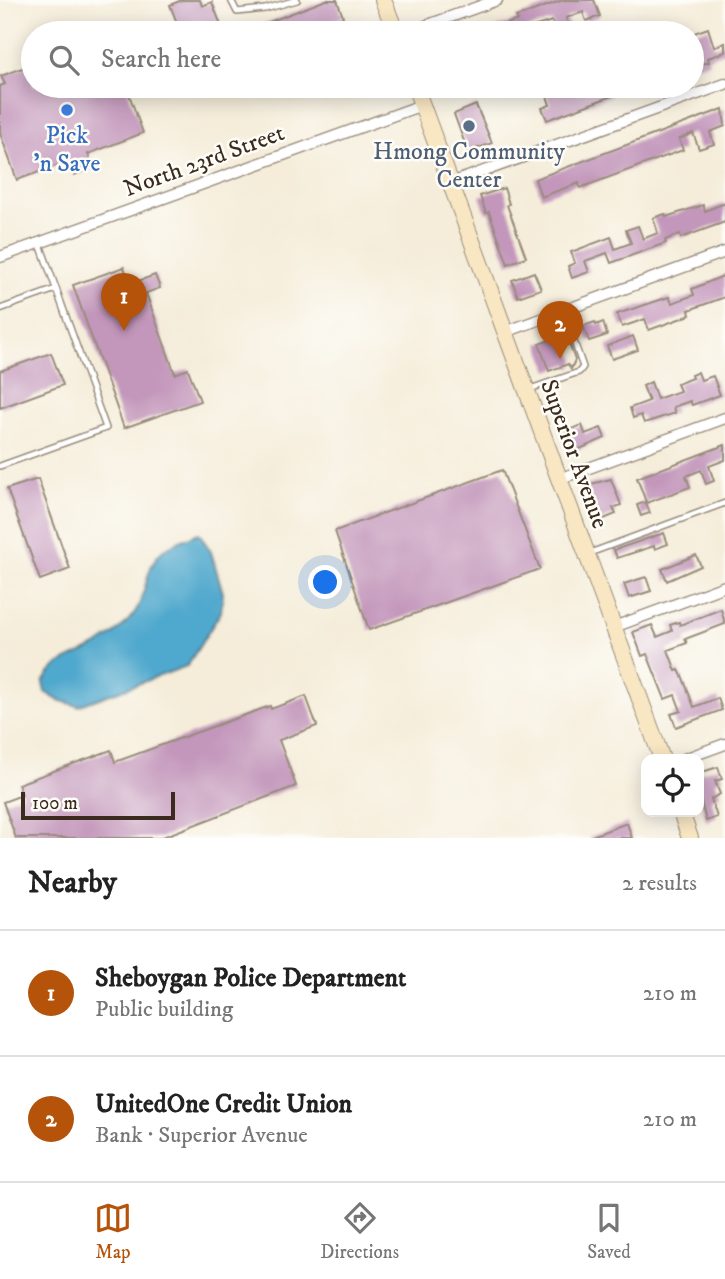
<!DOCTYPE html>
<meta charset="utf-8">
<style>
body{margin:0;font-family:"IM FELL DW Pica",serif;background:#f6f6f6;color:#222}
.controls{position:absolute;right:21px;bottom:21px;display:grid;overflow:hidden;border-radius:14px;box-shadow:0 4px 18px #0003}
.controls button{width:63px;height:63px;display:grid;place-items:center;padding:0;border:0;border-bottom:2px solid #e0e0e0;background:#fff;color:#222;font:35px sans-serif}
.scale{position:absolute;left:21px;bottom:18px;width:154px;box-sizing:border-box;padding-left:7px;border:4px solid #3b2a1e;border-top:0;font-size:19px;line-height:24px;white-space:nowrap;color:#3b2a1e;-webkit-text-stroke:5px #fdfcf7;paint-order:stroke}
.you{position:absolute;left:326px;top:583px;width:24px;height:24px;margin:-18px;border:5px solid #fff;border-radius:50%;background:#1a73e8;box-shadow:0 0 0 10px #1a73e833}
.badge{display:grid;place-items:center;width:46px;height:46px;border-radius:50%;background:#b45309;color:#fff;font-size:23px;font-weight:700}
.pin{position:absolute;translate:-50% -58px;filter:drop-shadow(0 2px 4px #0008)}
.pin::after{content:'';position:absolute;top:37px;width:24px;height:21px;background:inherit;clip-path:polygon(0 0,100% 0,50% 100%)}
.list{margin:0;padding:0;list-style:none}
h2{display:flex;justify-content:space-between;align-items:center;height:91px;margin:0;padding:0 28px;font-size:30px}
h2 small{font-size:23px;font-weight:400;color:#767676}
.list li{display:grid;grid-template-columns:46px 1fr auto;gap:21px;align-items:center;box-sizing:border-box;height:126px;padding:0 28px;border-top:2px solid #e0e0e0}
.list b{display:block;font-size:26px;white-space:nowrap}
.list p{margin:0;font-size:23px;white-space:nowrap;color:#767676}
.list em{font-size:23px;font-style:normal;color:#767676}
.icon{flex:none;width:38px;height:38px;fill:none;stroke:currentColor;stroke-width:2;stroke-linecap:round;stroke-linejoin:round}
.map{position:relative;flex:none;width:725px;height:838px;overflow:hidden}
.search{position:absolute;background:#fff;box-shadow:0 4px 18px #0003;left:21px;right:21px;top:21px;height:77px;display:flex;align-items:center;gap:18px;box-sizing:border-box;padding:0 24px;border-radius:38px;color:#767676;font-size:26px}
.sheet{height:343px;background:#fff}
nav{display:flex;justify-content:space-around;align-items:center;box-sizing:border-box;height:98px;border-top:2px solid #e0e0e0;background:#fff;font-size:19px;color:#767676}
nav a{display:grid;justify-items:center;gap:4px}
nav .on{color:#b45309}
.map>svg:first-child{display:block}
.water{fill:#50a8cd;stroke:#466976;stroke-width:2}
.building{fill:#c396bb}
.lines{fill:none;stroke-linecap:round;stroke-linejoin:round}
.lane-casing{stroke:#988c7c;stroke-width:8}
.street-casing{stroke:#988c7c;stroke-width:13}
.secondary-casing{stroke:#988c7c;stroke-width:18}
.lane{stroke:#fff;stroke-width:5}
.street{stroke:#fff;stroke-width:10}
.secondary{stroke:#f9e7c3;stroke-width:16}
.shop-dot{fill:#3f7fe0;stroke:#fdfcf7;stroke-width:2.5}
.service-dot{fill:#5c6f8a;stroke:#fdfcf7;stroke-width:2.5}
.labels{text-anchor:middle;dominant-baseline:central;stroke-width:5;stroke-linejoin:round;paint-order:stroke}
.shop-label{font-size:24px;fill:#366cbe;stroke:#fdfcf7}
.service-label{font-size:24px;fill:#4e5e75;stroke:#fdfcf7}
.street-label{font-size:24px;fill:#3b2a1e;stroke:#fdfcf7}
</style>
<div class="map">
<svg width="725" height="838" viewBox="0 0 725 838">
<rect width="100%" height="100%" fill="#fdfcf7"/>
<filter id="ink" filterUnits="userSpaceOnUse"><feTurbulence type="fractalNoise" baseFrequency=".0143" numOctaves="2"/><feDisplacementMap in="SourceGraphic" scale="14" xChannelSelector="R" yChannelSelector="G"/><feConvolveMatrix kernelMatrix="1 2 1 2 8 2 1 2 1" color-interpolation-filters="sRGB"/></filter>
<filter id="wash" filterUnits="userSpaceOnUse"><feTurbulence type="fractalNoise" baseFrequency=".00686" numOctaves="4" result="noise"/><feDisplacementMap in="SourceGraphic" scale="28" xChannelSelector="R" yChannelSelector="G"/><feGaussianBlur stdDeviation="1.57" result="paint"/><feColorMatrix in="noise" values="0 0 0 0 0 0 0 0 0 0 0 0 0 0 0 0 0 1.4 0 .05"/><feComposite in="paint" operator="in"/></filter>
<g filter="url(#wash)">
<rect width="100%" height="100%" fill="#f5edda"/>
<!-- water -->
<path class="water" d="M199,533L211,552L223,593L221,612L187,666L78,706L58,700L45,692L43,683C53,662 71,659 90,649C105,642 122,629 132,616C149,597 143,564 165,549C175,542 188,538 199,533Z"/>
<g id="blocks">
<!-- building -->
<g class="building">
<polygon points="182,0 200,0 202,6 212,2 224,33 181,33 170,5"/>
<polygon points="326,0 337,0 343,17 299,33 240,33"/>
<polygon points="563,0 594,0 600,16 586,21 583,12 566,18 572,33 556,33 552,21 526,29 528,33 479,33 518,20 516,17"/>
<polygon points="708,28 714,47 725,43 725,52 708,58 709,62 696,66 692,49 699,46 694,33"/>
<polygon points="33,64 33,86 126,86 143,133 88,154 93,168 74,175 69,161 17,180 0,133 0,86 5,84 1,76"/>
<polygon points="555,86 627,86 627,87 611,92 612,96 547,120 542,108 550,105 545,90"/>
<polygon points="476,105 492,143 468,152 454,114"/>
<polygon points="723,109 725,126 710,132 714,144 699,149 693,133 679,139 683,150 580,188 579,183 541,197 535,179"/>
<polygon points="504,188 509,204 507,205 526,257 508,264 489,212 486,213 480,196"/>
<polygon points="725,203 725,222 681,238 680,234 665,240 666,243 611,263 607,253 585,261 589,272 572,278 568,266 575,263 571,252 611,237 615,249 631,243 626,230 638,226 643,239 658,233 653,218 665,214 666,217 703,205 705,211"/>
<polygon points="124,267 130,284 155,275 160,288 146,293 175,374 188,369 200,401 124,428 73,285"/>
<polygon points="534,272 541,289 518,297 512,280"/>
<polygon points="725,275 725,297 689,310 690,315 649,330 645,319 622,327 617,314 669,297 672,303 694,295 692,289"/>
<polygon points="595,322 596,325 603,322 607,335 589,341 583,326"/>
<polygon points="566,334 575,360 571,369 568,364 549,371 539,344"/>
<polygon points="633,336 638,350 612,359 607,346"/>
<polygon points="51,353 63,385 0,408 0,371"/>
<polygon points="698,372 701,380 713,376 720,395 692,405 690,401 673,407 675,413 644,423 641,415 633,418 630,408 649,401 643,386 651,382 657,399 680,391 677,384 692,378 691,375"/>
<polygon points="582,425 585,434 601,428 605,438 573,452 566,431"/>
<polygon points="725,445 725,460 709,466 714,481 706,484 701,470 686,476 690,487 646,503 650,513 641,516 637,505 646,502 637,478"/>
<polygon points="502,470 540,569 369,630 335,531"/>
<polygon points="38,479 70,569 40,580 7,489"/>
<polygon points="611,479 621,505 613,508 616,514 599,521 587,485"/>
<polygon points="664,533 668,544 655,549 654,546 617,558 614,550"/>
<polygon points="696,555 701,566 667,581 662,569"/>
<polygon points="646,577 651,591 629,598 624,584"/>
<polygon points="721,609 725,624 685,639 687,643 668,650 676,671 679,670 683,678 694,707 718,698 722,710 676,727 671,714 681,711 675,695 665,699 647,654 642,656 633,632 652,625 657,637 672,631 670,625 679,622 680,625"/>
<polygon points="306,696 317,726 279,740 296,786 160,838 16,838 3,802 22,795 18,784 111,750 115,762 270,706 271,709"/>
<polygon points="718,767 722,779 715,781 720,794 711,799 717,817 706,821 699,795 699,773"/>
<polygon points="627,823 632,838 589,838 589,837"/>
</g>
</g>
</g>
<g filter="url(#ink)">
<use href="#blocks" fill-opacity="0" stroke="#988c7c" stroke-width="2"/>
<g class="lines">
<!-- lane casing -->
<g class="lane-casing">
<g id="lane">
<polyline points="231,0 237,12 265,9 297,0"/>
<polyline points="0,309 56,289"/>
<polyline points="530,389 579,372 583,367 563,310"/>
<polyline points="0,466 106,428 40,244"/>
<polyline points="590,553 725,503"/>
</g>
</g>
<!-- street casing -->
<g class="street-casing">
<g id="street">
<polyline points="406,33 497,0"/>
<polyline points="451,183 725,84"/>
<polyline points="0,257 422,105"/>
<polyline points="505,332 725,252"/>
<polyline points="559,479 725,418"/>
<polyline points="614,627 725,586"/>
<polyline points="684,759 725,744"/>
</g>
</g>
<!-- secondary casing -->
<g class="secondary-casing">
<g id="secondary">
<polyline points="383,0 396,33"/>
<polyline points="415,86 662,759"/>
<polyline points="681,812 690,838"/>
</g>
</g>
<!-- lane -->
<use href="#lane" class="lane"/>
<!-- street -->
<use href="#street" class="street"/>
<!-- secondary -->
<use href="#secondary" class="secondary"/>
</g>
</g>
<!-- markers -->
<circle class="shop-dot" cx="67" cy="110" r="7"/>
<circle class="service-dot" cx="469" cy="126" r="7"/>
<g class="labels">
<!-- shop labels -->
<g class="shop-label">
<text x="67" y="136">Pick<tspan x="67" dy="28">'n Save</tspan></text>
</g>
<!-- service labels -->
<g class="service-label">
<text x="469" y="152">Hmong Community<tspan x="469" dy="28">Center</tspan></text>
</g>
<!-- street labels -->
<g class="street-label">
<text transform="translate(204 161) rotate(-20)">North 23rd Street</text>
<text transform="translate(574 454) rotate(70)">Superior Avenue</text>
</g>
</g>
</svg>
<div class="controls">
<button><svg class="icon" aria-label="locate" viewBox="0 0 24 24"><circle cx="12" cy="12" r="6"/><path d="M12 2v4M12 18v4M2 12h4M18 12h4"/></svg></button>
</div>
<div class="scale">100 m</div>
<div class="you"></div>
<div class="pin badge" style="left:124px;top:331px">1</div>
<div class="pin badge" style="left:560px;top:359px">2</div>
<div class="search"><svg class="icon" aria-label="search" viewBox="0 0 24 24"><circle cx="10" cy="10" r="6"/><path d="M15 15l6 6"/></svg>Search here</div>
</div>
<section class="sheet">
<h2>Nearby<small>2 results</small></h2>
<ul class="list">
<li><span class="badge">1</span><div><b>Sheboygan Police Department</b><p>Public building</p></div><em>210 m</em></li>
<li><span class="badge">2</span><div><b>UnitedOne Credit Union</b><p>Bank · Superior Avenue</p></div><em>210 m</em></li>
</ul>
</section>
<nav>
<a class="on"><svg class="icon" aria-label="map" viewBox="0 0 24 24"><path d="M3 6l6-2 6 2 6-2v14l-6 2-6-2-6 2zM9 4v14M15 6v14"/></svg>Map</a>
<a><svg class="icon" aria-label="directions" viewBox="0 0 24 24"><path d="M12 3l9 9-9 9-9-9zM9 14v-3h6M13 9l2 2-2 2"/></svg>Directions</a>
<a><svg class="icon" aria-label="saved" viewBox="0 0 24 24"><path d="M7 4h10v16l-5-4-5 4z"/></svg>Saved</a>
</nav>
